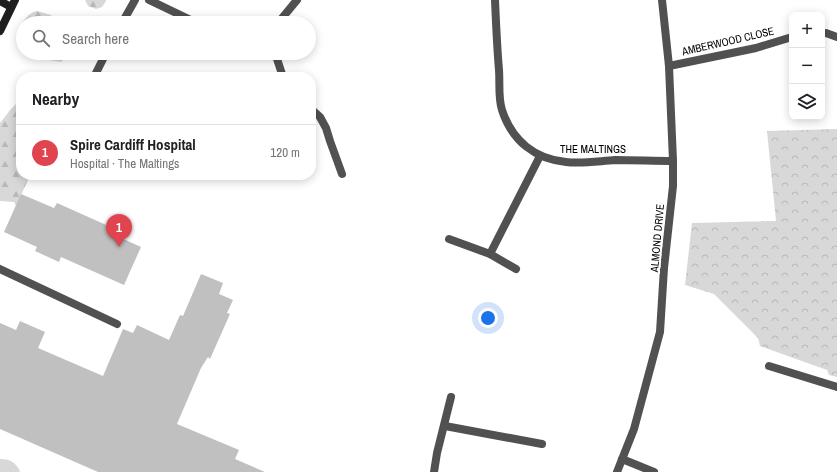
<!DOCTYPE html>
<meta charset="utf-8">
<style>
body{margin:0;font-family:"Archivo Narrow",sans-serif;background:#f2f2f2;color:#202124}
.controls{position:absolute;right:12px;top:12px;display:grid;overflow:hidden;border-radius:8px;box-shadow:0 2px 10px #0003}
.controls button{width:36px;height:36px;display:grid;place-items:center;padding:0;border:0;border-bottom:1px solid #e0e0e0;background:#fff;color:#202124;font:20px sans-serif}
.you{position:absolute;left:488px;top:318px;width:14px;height:14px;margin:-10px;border:3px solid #fff;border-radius:50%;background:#1a73e8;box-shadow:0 0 0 6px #1a73e833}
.badge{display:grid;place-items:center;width:26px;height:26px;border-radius:50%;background:#0b8043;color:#fff;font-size:13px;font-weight:700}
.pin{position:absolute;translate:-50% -33px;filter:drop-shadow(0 1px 2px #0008)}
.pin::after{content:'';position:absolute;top:21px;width:14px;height:12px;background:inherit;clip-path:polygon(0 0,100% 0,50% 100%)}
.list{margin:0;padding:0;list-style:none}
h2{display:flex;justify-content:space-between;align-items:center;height:52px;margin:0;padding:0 16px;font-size:17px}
h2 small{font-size:13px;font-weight:400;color:#757577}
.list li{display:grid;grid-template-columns:26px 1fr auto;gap:12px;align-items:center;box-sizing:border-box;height:56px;padding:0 16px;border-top:1px solid #e0e0e0}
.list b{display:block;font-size:15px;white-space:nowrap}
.list p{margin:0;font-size:13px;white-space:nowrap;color:#757577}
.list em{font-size:13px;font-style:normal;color:#757577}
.icon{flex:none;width:22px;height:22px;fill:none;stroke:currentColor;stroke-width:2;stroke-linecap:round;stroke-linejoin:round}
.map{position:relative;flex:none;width:837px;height:472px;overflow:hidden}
.search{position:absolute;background:#fff;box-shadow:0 2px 10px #0003;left:16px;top:16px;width:300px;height:44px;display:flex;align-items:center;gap:10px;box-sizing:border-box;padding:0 14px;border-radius:22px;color:#757577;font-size:15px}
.panel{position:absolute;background:#fff;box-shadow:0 2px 10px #0003;left:16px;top:72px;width:300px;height:108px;border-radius:16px}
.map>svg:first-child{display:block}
.grass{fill:#d8d8d8}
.forest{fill:url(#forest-firs)}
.park{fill:url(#park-crowns)}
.building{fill:#c0c0c0}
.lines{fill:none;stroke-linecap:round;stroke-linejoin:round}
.lane{stroke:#515151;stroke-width:8}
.street{stroke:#515151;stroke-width:8}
.secondary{stroke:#1e1e1e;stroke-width:8}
.labels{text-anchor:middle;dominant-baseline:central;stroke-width:4;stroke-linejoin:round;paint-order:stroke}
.street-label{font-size:11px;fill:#000;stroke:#fff}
</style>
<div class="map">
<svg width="837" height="472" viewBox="0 0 837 472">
<defs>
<pattern id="forest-firs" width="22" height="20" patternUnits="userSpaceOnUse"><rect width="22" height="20" fill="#d8d8d8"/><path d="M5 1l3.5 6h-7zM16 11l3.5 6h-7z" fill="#b8b8b8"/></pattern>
<pattern id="park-crowns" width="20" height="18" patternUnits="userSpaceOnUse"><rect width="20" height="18" fill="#d8d8d8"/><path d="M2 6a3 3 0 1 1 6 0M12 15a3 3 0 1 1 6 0" fill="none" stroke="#b8b8b8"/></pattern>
</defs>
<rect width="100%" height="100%" fill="#fff"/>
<!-- grass -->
<path class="grass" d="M0,459C10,459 15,462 20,471L19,472H0Z"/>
<!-- forest -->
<g class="forest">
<polygon points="85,0 106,0 106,1 102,7 96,9 88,6"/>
<path d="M37,11L51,15L58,23H23V43L18,31C23,22 27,13 37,11Z"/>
<polygon points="35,53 70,53 69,55 61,62 43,59"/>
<polygon points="21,99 21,139 16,146 21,149 21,175 34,175 28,180 16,206 14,202 0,201 0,123 11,109"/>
</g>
<!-- park -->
<polygon class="park" points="837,129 837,377 829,375 827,370 760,346 758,338 714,294 685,285 692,223 776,221 767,131"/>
<!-- building -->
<g class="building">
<polygon points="21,194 54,208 57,203 113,228 110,233 141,247 124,285 61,257 59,262 35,251 37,247 4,232"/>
<polygon points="201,274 223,283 219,294 233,300 227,313 230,314 210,359 208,357 201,368 177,424 239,450 235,459 265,472 98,472 0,429 0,323 16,330 20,321 45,332 38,348 103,376 123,329 133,333 137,325 169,340 180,315 183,316"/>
</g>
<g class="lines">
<!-- lane -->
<g class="lane">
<polyline points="0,269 117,324"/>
<polyline points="769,366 837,387"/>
</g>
<!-- street -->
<g class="street">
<polyline points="149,0 197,23"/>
<path d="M495,0C496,23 497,47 499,70C500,83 498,98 502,110C512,141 535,159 566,162C582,164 599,161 615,160C635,160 654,161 673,161"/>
<polyline points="122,23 135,0"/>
<polyline points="278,23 297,0"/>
<polyline points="822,33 826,33 837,37"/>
<polyline points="275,53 283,77"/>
<polyline points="669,66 756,48 792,37"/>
<polyline points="94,77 106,53"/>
<polyline points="311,109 320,117 326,128 330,141 342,174"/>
<polyline points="449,239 490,254"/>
<polyline points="516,269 490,254 540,156"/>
<polyline points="445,426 542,444"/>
<polyline points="622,459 654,472"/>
<polyline points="434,472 437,453 451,397"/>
<polyline points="617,472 634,429 660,332 664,268 673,186 673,161 669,66 662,0"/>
</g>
<!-- secondary -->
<g class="secondary">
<polyline points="0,1 11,7"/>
<polyline points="0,31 15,0"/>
</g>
</g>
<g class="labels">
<!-- street labels -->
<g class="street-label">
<text transform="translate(728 41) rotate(-13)">AMBERWOOD CLOSE</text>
<text x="593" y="149">THE MALTINGS</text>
<text transform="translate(657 238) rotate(-85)">ALMOND DRIVE</text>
</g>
</g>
</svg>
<div class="controls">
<button>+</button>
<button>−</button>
<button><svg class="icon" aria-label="layers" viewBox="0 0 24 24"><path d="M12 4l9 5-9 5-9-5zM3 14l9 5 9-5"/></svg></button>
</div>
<div class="you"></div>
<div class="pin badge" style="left:119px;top:247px;background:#e0444e">1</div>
<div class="search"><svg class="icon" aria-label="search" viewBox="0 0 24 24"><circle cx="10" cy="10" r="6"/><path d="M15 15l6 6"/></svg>Search here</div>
<section class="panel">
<h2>Nearby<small></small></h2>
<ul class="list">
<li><span class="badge" style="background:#e0444e">1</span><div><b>Spire Cardiff Hospital</b><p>Hospital · The Maltings</p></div><em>120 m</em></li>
</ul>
</section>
</div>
